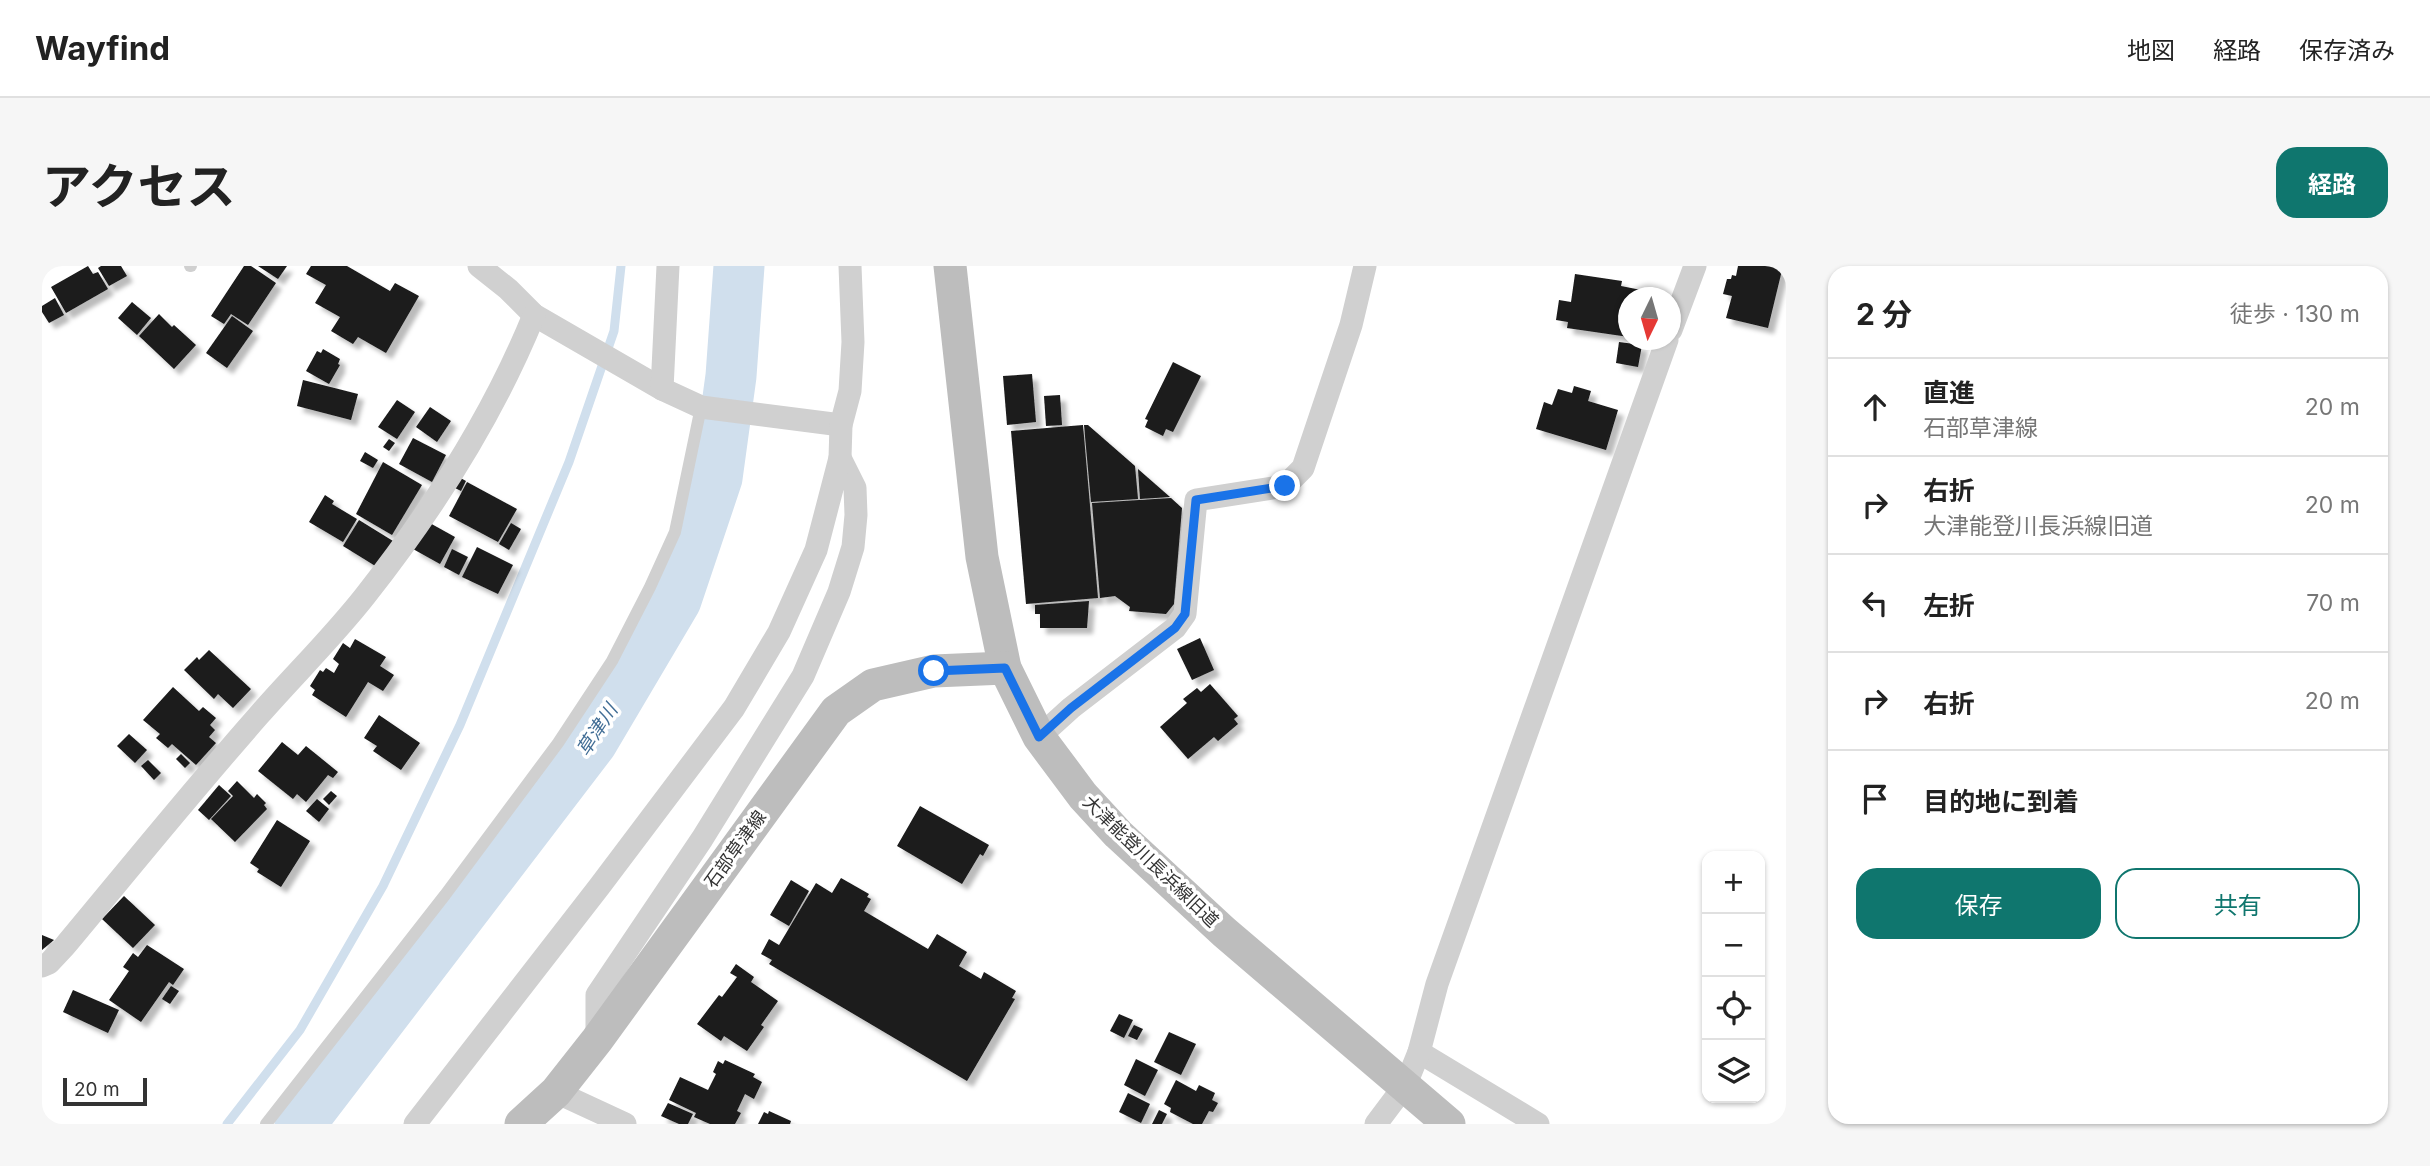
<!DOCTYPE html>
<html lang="ja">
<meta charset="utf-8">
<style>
body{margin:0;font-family:Inter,"Noto Sans JP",sans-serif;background:#f6f6f6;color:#222}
.controls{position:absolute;right:21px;bottom:21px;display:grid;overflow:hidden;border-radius:14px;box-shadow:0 2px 5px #0004}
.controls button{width:63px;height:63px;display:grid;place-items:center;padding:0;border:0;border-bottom:2px solid #e0e0e0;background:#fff;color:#222;font:35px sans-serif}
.compass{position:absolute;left:1576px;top:21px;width:63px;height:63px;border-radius:50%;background:#fff;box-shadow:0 2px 5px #0004;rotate:185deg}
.scale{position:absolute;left:21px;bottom:18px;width:84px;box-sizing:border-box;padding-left:7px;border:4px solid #333;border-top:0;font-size:19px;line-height:24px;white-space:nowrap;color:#333;-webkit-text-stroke:5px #fff;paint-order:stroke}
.stop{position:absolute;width:21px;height:21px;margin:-16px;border:5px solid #1a73e8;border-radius:50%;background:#fff}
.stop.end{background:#1a73e8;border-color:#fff;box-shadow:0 2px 7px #0008}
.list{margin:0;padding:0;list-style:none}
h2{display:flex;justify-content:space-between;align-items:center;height:91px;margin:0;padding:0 28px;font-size:30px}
h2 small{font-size:23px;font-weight:400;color:#767676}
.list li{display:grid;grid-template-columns:46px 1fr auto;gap:21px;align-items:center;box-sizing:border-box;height:98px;padding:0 28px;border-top:2px solid #e0e0e0}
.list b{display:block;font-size:26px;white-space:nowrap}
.list p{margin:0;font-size:23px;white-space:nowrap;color:#767676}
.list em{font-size:23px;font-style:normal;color:#767676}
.actions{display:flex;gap:14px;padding:21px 28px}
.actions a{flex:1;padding:16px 0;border:2px solid #0f766e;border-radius:21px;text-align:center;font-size:24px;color:#0f766e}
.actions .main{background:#0f766e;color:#fff}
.icon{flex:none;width:38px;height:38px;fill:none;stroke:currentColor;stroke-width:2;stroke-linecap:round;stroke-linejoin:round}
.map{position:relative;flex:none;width:1744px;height:858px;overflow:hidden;border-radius:21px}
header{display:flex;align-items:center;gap:42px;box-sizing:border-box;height:98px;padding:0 35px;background:#fff;border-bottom:2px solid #e0e0e0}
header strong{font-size:33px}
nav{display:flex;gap:38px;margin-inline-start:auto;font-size:24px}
.intro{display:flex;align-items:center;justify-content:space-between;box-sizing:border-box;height:168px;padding:0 42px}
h1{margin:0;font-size:49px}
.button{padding:18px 32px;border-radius:21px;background:#0f766e;color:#fff;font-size:24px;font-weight:700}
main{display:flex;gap:42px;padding:0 42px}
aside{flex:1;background:#fff;border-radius:21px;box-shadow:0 2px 5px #0004}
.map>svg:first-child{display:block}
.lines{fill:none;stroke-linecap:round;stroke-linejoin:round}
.stream{stroke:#d0dfed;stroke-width:9}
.river{stroke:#d0dfed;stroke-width:51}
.building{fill:#1a1a1a;filter:url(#shadow)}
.lane{stroke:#d0d0d0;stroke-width:12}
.street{stroke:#d0d0d0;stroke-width:23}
.secondary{stroke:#bdbdbd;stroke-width:33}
.route{stroke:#1a73e8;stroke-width:9}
.labels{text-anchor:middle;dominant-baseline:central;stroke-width:7;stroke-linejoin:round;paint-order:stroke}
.street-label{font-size:18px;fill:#333;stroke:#fff}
.water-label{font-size:19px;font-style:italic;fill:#416d95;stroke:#fff}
</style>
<header>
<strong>Wayfind</strong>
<nav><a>地図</a><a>経路</a><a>保存済み</a></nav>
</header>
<div class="intro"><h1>アクセス</h1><a class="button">経路</a></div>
<main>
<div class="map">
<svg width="1744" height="858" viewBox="0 0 1744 858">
<defs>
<filter id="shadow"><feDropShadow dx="6" dy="6" stdDeviation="2" flood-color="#0004"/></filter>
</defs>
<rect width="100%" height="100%" fill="#fff"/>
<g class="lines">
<!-- stream -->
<polyline class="stream" points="185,858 258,764 341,620 418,459 527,196 572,65 579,0"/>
<!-- river -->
<polyline class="river" points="258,858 550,476 634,334 675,212 689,110 697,0"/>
</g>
<!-- building -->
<g class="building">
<polygon points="46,0 51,8 56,6 66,23 24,47 9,21"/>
<polygon points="59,0 79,0 85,10 67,20 56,2"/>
<polygon points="202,0 209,0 234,17 206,59 189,48 182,58 169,50"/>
<polygon points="216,0 245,0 236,13"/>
<polygon points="269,0 305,0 348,25 353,17 377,30 344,87 316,71 311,78 289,65 298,51 273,37 284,19 264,8"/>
<polygon points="1696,0 1741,0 1726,62 1684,52 1690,30 1681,28 1685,13 1689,13 1690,9 1694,10"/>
<polygon points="1533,8 1580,15 1579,20 1599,24 1598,32 1587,32 1587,71 1525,62 1526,56 1514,54 1517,34 1529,36"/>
<polygon points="13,32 22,49 7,57 0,46 0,40"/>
<polygon points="90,36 109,52 95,69 76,52"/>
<polygon points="117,48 130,61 132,59 154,79 132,103 97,70"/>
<polygon points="190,50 211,65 185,102 164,87"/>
<polygon points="1577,76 1600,79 1596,101 1574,97"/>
<polygon points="281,83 298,93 296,98 298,99 287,118 264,105 275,85 279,87"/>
<polygon points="1131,96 1159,110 1131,166 1124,163 1121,170 1103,161 1106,154 1103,153"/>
<polygon points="990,108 994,156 965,159 961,110"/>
<polygon points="261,114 316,128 309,154 255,140"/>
<polygon points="1532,120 1549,125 1546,135 1576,144 1564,184 1494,163 1502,136 1510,139 1516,123 1530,127"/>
<polygon points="1018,129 1020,159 1004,160 1002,130"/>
<polygon points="355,134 373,146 355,173 336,161"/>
<polygon points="388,141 409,155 395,176 374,161"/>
<polygon points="1041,159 1056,332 984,338 969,165"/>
<polygon points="1042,159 1046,159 1093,200 1096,233 1049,236"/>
<polygon points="371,172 404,189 390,216 357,198"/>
<polygon points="347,173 353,177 347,185 341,181"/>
<polygon points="323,186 336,194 331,202 318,195"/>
<polygon points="341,196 380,219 350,269 314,248"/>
<polygon points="1096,203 1128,231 1098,233"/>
<polygon points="415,210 424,215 419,225 409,220"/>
<polygon points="425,216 475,243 456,276 407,250"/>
<polygon points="283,229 292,235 290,238 315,253 301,276 267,256"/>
<polygon points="1129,232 1140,242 1132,338 1124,348 1087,345 1088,341 1073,330 1058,332 1050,237"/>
<polygon points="317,254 351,275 335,301 301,280"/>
<polygon points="386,256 413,271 398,298 371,283"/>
<polygon points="469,257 479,263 467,284 457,278"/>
<polygon points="435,281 471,299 456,328 420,311"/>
<polygon points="410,283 426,291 417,309 402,301"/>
<polygon points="1047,335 1045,362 998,362 998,348 993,348 993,339"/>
<polygon points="1158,372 1172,404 1150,414 1135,383"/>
<polygon points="313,373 344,391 338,400 352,409 341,425 326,416 304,451 270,429 273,424 268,420 278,404 281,406 284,402 292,407 297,398 291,393 301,377 308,382"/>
<polygon points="167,384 209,423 191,442 176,428 172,433 142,404 155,391 157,394"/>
<polygon points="1168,418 1196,450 1192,453 1196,458 1176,475 1172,471 1146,493 1118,461 1145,437 1141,433 1155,422 1159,426"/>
<polygon points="131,421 157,445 161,441 174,452 168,459 173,464 167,471 174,477 154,499 130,478 126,482 114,472 118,468 101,454"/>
<polygon points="337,449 378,477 359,504 331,485 335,480 322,472"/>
<polygon points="87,468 105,484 93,497 75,480"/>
<polygon points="240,476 256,489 264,480 296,506 291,512 286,509 264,536 255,528 251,533 216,505"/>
<polygon points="139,488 148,497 143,502 134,493"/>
<polygon points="106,494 119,507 112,514 99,500"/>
<polygon points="195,515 212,532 215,528 224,537 222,539 225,543 193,576 169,553 191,530 186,525"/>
<polygon points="177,519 189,530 167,554 156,544"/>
<polygon points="289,525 295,530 287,539 281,533"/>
<polygon points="275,533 287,543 277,556 264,545"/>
<polygon points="878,540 947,579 941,590 938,588 920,618 855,580"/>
<polygon points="235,554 268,575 239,621 215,606 217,603 208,597"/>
<polygon points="799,612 827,628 825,631 829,633 822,645 886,683 895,668 925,686 917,700 939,713 942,706 974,725 970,732 973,733 925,815 727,698 730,694 719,688 727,673 737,679 774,617 790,627"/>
<polygon points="749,614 767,625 747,660 728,649"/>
<polygon points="82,630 113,659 91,682 60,653"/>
<polygon points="0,669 12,674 0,684"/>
<polygon points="105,679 142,703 131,719 127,716 99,756 67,734 87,705 81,701 91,687 96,691"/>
<polygon points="694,698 712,711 709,716 736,735 719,759 722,761 705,785 682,770 679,775 655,758 677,729 680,731 695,711 688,707"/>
<polygon points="129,720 137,725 128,738 120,733"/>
<polygon points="31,724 77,744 66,767 21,746"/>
<polygon points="1077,748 1091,754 1082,772 1068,765"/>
<polygon points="1092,759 1101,763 1095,774 1086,770"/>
<polygon points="1127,766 1154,778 1139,809 1112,796"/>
<polygon points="1094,793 1116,804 1103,830 1082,819"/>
<polygon points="683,794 713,808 711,811 720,816 712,833 703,828 695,845 699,847 693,858 668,858 652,851 654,847 627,834 638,811 666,824 674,808 671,806 676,795 681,798"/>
<polygon points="1134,814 1154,825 1157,819 1173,827 1170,834 1176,837 1171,846 1167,845 1160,858 1151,858 1128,846 1129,842 1122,838"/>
<polygon points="1086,827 1108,838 1099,857 1077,846"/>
<polygon points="626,837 651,848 646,858 637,858 619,850"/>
<polygon points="1117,844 1125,848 1120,858 1110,858"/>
<polygon points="727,845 749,855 748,858 716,858 722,846 726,848"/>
</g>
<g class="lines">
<!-- lane -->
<g class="lane">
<polyline points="148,0 149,0"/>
<polyline points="224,858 403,629 516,477 570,395 608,321 633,266 659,141"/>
</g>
<!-- street -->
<g class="street">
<polyline points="437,0 466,23 492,49 620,123 659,141 799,159"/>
<polyline points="1629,64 1653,0"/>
<polyline points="620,123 626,0"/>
<polyline points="997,471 1029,442 1133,362 1143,348 1154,234 1243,220 1261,202 1309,59 1323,0"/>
<path d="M0,700L7,697L22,681C87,603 150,525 217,449C252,409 290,372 323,330C390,245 451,150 492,49"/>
<polyline points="555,774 555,729 660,573 761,410 797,326 811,281 814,249 813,222 798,192"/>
<polyline points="1377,786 1496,858"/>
<polyline points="514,826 583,858"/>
<polyline points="373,858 557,621 692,442 737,366 774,284 798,192 799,159 808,125 811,76 808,0"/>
<polyline points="1334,858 1364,818 1377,786 1395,718 1625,74"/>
</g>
<!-- secondary -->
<g class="secondary">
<polyline points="908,0 940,291 963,402 997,471 1041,530 1076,568 1182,666 1407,858"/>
<polyline points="479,858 514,826 555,774 794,445 831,419 892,405 963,402"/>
</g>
</g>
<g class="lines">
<!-- route -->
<polyline class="route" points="892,405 963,402 997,471 1029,442 1133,362 1143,348 1154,234 1243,220"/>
</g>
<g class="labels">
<!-- street labels -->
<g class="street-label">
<text transform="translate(693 583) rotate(-54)">石部草津線</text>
<text transform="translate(1109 595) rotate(44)">大津能登川長浜線旧道</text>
</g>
<!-- water labels -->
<g class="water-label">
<text transform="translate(555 464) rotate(-57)">草津川</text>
</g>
</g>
</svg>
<div class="controls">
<button>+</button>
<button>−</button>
<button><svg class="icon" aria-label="locate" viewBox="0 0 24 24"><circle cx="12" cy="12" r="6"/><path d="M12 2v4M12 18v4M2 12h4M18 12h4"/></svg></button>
<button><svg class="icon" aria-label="layers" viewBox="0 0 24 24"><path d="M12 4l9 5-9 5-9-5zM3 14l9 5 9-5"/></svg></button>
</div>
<svg class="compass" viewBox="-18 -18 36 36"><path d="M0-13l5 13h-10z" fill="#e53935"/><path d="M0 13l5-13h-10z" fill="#767676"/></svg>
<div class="scale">20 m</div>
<div class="stop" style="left:892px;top:405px"></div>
<div class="stop end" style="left:1243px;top:220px"></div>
</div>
<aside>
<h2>2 分<small>徒歩 · 130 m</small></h2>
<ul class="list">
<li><svg class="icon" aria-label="ahead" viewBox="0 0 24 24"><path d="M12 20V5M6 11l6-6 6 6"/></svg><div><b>直進</b><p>石部草津線</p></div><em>20 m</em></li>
<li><svg class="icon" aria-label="right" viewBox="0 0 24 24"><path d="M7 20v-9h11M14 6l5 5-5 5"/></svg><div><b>右折</b><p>大津能登川長浜線旧道</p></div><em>20 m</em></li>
<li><svg class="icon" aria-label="left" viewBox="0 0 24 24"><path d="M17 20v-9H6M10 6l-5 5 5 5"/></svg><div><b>左折</b></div><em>70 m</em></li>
<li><svg class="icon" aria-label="right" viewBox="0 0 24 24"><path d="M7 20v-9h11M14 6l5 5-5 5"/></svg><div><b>右折</b></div><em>20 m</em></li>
<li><svg class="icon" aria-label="arrive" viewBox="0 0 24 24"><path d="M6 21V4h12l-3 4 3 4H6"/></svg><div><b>目的地に到着</b></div></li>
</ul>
<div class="actions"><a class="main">保存</a><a>共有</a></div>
</aside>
</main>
